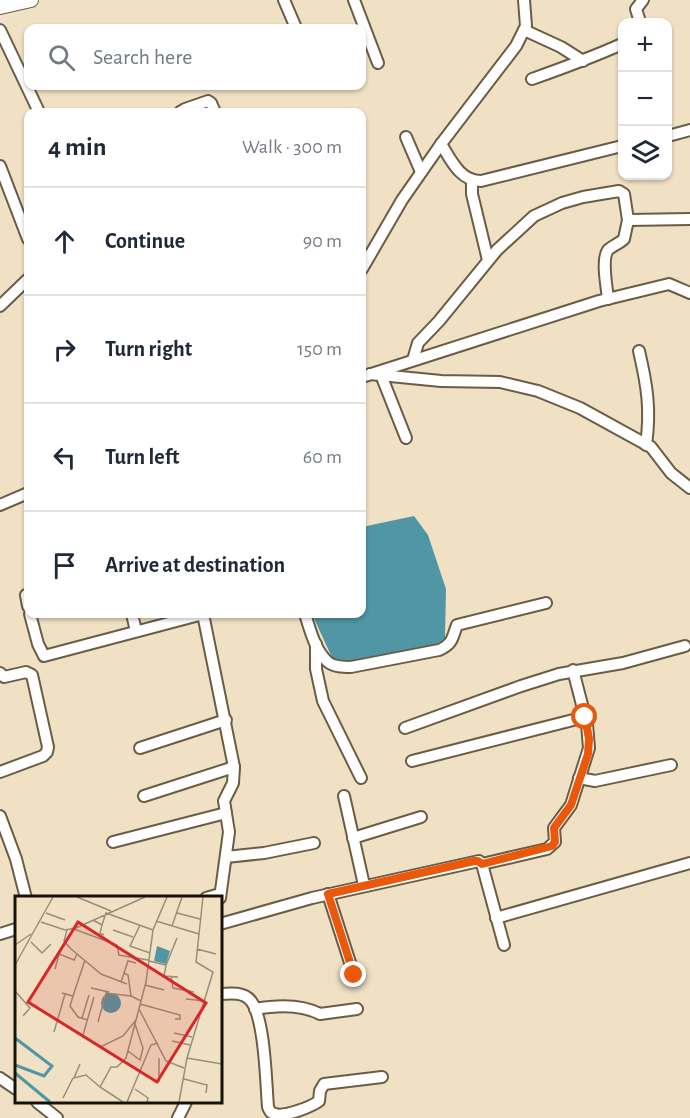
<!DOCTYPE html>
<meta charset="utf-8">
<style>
body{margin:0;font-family:"Alegreya Sans",sans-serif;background:#f6f6f7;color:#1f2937}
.controls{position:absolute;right:18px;top:18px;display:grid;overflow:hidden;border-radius:12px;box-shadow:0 2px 4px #0004}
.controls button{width:54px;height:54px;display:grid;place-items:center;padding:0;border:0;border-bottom:2px solid #e0e1e3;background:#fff;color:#1f2937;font:30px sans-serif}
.stop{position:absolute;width:18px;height:18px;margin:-14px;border:4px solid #ea580c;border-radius:50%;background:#fff}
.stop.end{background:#ea580c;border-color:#fff;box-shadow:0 2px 6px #0008}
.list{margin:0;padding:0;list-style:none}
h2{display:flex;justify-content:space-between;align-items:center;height:78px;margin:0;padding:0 24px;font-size:26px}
h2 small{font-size:20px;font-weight:400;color:#747a83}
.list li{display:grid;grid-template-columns:39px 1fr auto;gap:18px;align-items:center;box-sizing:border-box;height:108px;padding:0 24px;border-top:2px solid #e0e1e3}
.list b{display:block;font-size:22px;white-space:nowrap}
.list em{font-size:20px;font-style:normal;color:#747a83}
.icon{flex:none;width:33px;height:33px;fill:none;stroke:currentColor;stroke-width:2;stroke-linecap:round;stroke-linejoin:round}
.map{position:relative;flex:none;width:690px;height:1118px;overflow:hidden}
.search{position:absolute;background:#fff;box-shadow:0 2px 4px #0004;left:24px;top:24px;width:342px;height:66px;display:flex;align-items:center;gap:15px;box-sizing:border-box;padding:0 21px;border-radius:12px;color:#747a83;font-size:22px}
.panel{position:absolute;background:#fff;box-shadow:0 2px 4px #0004;left:24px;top:108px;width:342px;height:510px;border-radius:12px}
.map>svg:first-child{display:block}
.water{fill:#5096a4}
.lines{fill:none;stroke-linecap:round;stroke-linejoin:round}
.minor-casing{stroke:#6a5d45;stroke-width:14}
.major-casing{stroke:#6a5d45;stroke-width:16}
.minor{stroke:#fff;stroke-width:10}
.major{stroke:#fff;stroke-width:14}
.route{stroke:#ea580c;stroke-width:8}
.inset-river{fill:none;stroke:#5096a4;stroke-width:3}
.inset-road{fill:none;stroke:#998e79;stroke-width:1.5}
.view{fill:#d62828;fill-opacity:0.15;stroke:#d62828;stroke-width:3}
.inset-edge{fill:none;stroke:#171208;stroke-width:3}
</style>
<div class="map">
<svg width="690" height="1118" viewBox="0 0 690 1118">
<rect width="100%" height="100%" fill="#f0e1c5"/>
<!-- water -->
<polygon class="water" points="414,516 428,535 446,589 445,639 433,648 352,665 334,662 312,614 362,614 362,527"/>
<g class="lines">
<!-- minor casing -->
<g class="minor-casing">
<g id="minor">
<polyline points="284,0 296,28"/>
<polyline points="354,0 378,63"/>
<polyline points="640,22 636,9 643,0"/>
<polyline points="0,30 39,112"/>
<polyline points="524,30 561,47 583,61"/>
<path d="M532,79C563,68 593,57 622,44"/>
<polyline points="180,112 185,109 208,101 211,103 215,112"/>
<polyline points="668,136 690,130"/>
<polyline points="406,137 421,172"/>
<path d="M441,144C451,160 460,181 481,181L622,146"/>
<polyline points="0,166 28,239"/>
<polyline points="472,181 472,194 488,260"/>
<polyline points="628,220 690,219"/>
<polyline points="362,269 402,200 441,144 516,46 526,26 524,0"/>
<polyline points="0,306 28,279"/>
<path d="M639,351C647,385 651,410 646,445"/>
<path d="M413,360L418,343L439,321L497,250L534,216L562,203L583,197L619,191L624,194L628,220L624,239C620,243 612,246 608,250C601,259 607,288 608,299"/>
<polyline points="370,374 441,381 500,382 538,391 580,408 651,447 671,473 690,488"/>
<polyline points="381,375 406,438"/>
<polyline points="362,377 599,301 669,284 690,293"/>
<polyline points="0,505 28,493"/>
<polyline points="26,595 28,606"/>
<polyline points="30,614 38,644 44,656 203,614"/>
<polyline points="132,614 136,631"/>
<polyline points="203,614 234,767 233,783 224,801 229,832 220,898"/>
<path d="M305,614C310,629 315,651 328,662C334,667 343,667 351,667L439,650C453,644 452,638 457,625L546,603"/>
<polyline points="316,644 316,669 323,701 361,778"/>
<polyline points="0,673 4,677 26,672 32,675 48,747 47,752 43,756 0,772"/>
<polyline points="405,728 521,686 559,674 623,663 685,646"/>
<polyline points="140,748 226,720"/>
<polyline points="412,761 585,717"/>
<polyline points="579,778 595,781 671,765"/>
<polyline points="144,796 234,767"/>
<polyline points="344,796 364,885"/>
<polyline points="0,816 16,859 26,898"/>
<polyline points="353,838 421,817"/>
<polyline points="113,842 226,813"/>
<polyline points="226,857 264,853 314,843"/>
<polyline points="482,864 547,849 555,842 554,828 571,805 589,748 587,724 573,670"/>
<polyline points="328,894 354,975"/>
<polyline points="206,898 220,894"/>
<polyline points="496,918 690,863"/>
<polyline points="220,924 312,898 479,861 482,864 504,945"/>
<polyline points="0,934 16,929"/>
<path d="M220,994C231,993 244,992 251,1001C265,1019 266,1084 268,1107C270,1111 270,1113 275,1114C285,1117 311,1107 319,1101L320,1091L324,1084L382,1077"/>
<path d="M255,1009C277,1005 301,1004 320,1014L357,1009"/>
<polyline points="0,1078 16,1089"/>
<polyline points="37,1102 57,1118"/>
<polyline points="178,1118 186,1102"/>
</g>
</g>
<!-- major casing -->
<g class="major-casing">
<polyline id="major" points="0,7 31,0"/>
</g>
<!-- minor -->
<use href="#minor" class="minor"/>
<!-- major -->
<use href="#major" class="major"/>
</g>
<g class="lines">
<!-- route -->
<polyline class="route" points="354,975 328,894 474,861 478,861 482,864 552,846 555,842 554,828 571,805 588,754 589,739 585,717"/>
</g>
<!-- overview -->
<g transform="translate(15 896)">
<rect width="207" height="207" fill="#f0e1c5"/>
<path d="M142,50L155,55L151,68L139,65ZM86 107a10 10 0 1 1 20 0a10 10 0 1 1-20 0Z" fill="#5096a4"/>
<path class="inset-river" d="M0,142L37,170L29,180L0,169M0,177L35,206"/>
<path class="inset-road" d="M62,1L96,15M31,17L50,24M162,17L185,23M78,24L87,29L85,37L89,39M141,25L184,38M26,26L50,34L61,32L130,1M87,29L91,17L138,34M125,29L115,50L135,57M157,30L167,1M59,33L102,49L104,59L133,64M52,34L49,45L56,53L86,78L112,88M98,34L118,41M16,46L27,57L36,48M0,49L16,38M182,53L201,58M134,65L151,69L162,42M0,69L38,1M151,69L149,80L163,81M40,73L44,58L59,64L62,58M109,77L113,79L116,100L126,105M156,81L158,92L179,96M106,86L113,65L121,67M130,89L149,94M76,92L94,96M0,95L15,112L8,120M47,97L58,100L70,64M58,100L55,110L63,121L73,124M171,103L190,105M125,108L165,119V123H160M124,113L151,165L169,172M67,122L74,99M83,126L91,97L116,100M39,136L50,98M159,137L177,141M68,139L79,101M157,145L175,149M113,155L125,164L128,152L120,128M144,162V186M172,162L207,168M107,165L85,151L108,140L121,124M65,168L59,182L71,179L85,191M169,183L192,189L191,197M120,193L133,202L132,206M48,202L58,182M108,206L85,191L96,171H102L111,162L131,86L138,34L152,1M112,206L136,149L143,147M164,206L172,162L198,76L181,66L188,1"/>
<path class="view" d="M63,26L191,107L142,186L13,106Z"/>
<rect width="207" height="207" class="inset-edge"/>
</g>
</svg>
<div class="controls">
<button>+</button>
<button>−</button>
<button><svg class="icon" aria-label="layers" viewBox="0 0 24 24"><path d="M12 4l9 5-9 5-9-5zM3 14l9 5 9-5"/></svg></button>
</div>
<div class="stop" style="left:585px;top:717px"></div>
<div class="stop end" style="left:354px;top:975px"></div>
<div class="search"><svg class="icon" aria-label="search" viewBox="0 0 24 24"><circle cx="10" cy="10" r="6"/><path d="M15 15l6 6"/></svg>Search here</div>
<section class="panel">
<h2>4 min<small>Walk · 300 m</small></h2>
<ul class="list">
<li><svg class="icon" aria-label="ahead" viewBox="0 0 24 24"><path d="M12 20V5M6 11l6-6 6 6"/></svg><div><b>Continue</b></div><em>90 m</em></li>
<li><svg class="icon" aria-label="right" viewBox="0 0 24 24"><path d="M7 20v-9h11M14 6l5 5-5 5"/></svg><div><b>Turn right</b></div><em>150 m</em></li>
<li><svg class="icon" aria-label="left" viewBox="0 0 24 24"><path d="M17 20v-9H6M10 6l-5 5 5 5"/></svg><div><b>Turn left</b></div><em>60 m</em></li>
<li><svg class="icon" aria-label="arrive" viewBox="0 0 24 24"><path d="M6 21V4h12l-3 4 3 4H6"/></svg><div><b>Arrive at destination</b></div></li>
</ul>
</section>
</div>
